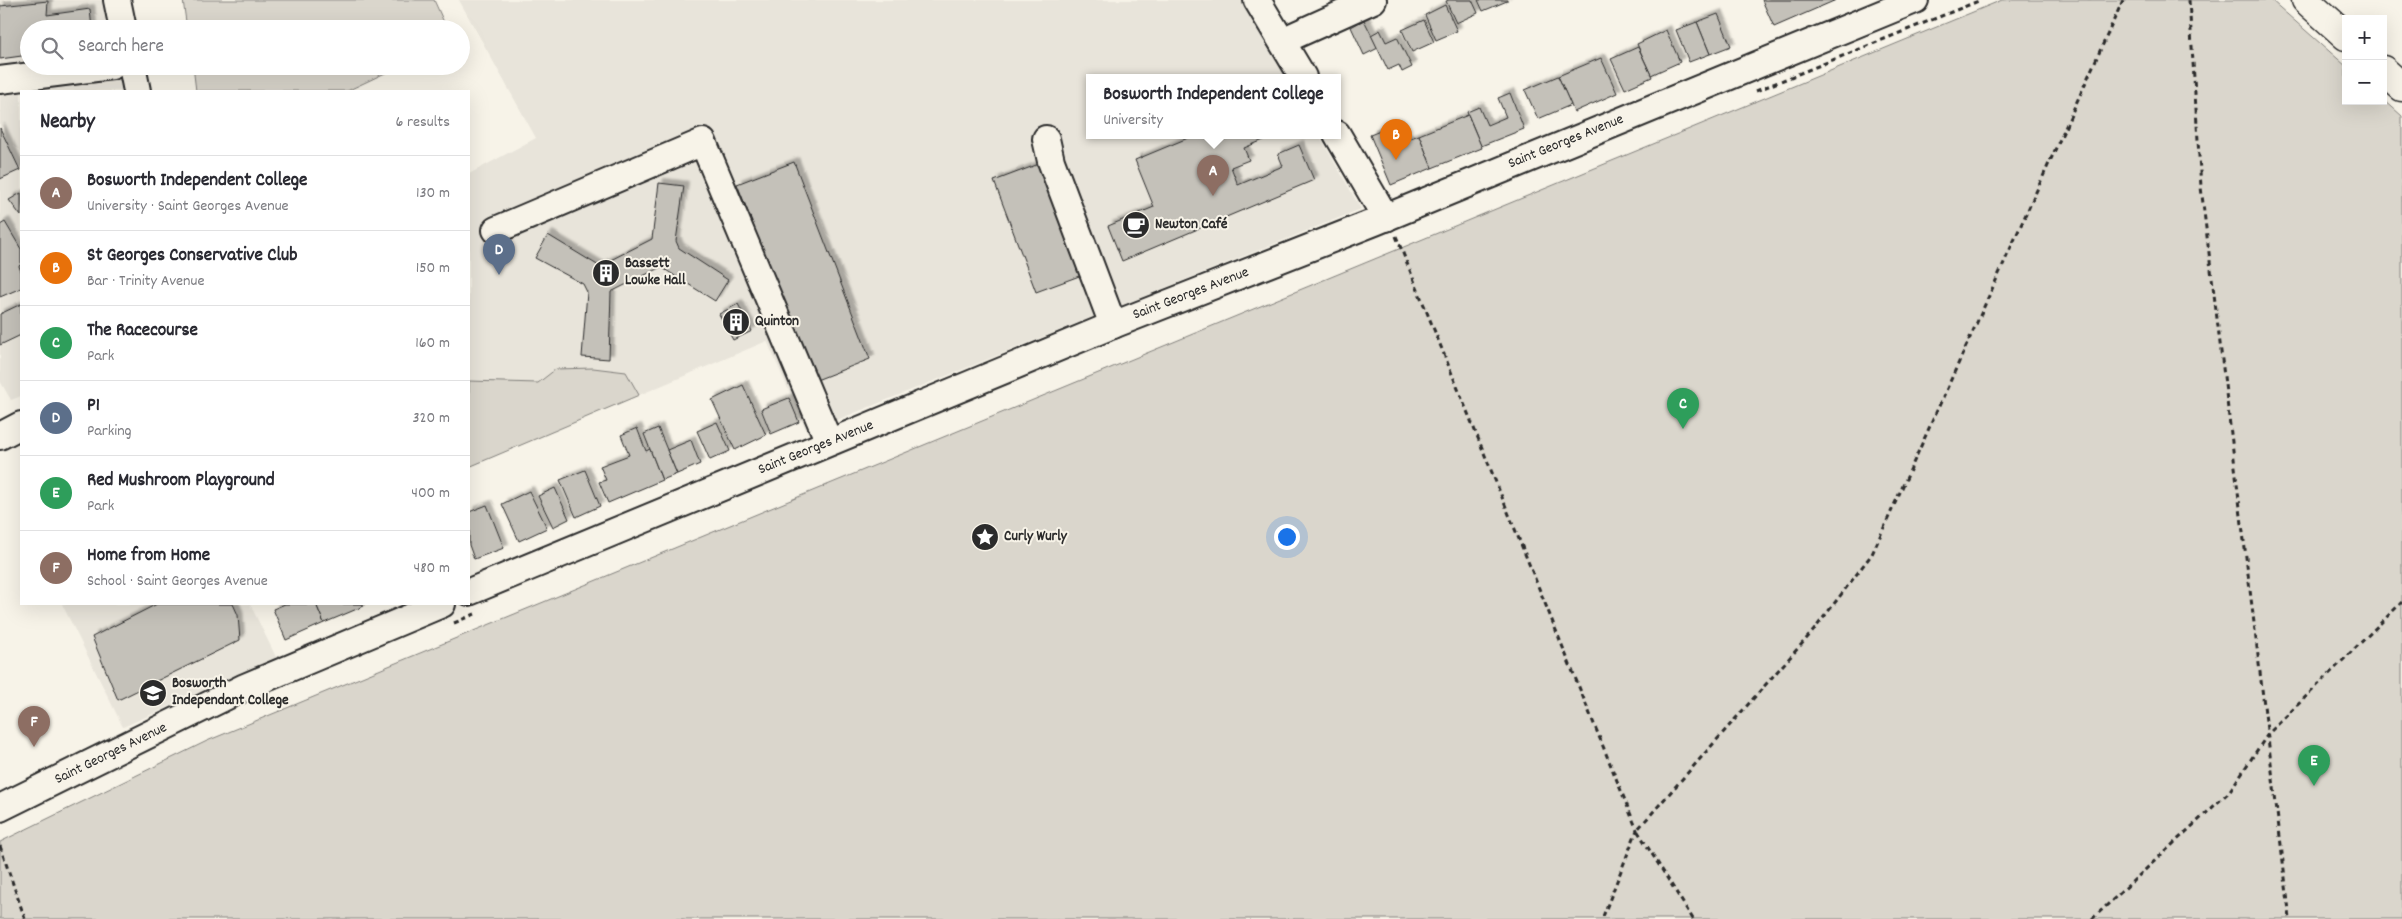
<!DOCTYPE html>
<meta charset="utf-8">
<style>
body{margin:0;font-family:Dekko,sans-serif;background:#f7f7f7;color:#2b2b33}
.controls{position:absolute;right:15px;top:15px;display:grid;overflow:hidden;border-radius:0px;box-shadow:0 5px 20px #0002}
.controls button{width:45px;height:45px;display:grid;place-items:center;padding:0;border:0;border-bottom:1px solid #e1e1e2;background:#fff;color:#2b2b33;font:25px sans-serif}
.you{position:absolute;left:1286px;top:536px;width:18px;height:18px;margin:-12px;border:4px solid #fff;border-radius:50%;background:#1a73e8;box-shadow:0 0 0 8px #1a73e833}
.badge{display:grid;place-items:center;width:32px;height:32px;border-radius:50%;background:#2b2b2b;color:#fff;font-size:16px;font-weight:700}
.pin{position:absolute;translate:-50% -41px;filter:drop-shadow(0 1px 2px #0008)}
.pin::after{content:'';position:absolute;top:26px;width:18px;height:15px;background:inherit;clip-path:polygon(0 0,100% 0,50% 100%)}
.popup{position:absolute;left:1086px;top:74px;width:255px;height:65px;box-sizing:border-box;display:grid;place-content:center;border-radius:0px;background:#fff;filter:drop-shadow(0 1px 4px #0005);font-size:16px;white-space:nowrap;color:#7c7c81}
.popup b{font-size:19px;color:#2b2b33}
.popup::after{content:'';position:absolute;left:50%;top:100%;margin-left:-10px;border:10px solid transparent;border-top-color:#fff}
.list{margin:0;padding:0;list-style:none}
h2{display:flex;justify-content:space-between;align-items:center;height:65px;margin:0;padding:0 20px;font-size:21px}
h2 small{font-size:16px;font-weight:400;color:#7c7c81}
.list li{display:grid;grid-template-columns:32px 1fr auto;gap:15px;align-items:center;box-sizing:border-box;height:75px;padding:0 20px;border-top:1px solid #e1e1e2}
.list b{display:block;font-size:19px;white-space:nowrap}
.list p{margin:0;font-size:16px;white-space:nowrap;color:#7c7c81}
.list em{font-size:16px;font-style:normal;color:#7c7c81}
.icon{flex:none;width:28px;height:28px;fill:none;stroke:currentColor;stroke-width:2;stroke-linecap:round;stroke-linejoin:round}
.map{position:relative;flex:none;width:2402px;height:919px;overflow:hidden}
.search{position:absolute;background:#fff;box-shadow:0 5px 20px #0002;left:20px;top:20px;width:450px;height:55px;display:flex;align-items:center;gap:12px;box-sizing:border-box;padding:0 18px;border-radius:28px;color:#7c7c81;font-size:19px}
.panel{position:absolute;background:#fff;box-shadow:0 5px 20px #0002;left:20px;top:90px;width:450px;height:515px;border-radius:0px}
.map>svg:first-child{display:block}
.built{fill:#e8e4da}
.green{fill:#dad6cc;stroke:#82807c}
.building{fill:#c4c1b9;stroke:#2b2b2b;filter:url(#shadow)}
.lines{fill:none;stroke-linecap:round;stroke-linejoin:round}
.minor-casing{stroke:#2b2b2b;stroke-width:30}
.major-casing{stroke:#2b2b2b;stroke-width:31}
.path{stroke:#2b2b2b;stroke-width:3;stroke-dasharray:5 4;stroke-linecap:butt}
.minor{stroke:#f7f3e8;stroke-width:26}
.major{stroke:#f7f3e8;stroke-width:28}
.labels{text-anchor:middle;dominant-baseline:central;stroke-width:4;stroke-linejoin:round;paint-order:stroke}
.street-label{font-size:15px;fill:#2b2b2b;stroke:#f7f3e8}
.poi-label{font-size:15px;font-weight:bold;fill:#2b2b2b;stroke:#f7f3e8;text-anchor:start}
</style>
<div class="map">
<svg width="2402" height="919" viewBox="0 0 2402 919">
<defs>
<filter id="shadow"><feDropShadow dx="4.5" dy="-4.5" stdDeviation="1" flood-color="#0004"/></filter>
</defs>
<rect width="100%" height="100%" fill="#f7f3e8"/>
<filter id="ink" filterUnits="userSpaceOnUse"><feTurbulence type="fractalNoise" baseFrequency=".02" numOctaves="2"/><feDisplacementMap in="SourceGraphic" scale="10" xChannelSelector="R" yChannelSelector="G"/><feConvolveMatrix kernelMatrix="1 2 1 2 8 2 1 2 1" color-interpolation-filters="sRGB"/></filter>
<g filter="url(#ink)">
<!-- built -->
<g class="built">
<polygon points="0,0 125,0 131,29 29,29 29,66 139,66 143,91 21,91 21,396 11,400 0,381"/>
<polygon points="459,0 1243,0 1287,77 1089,77 1089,135 1319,135 1361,209 807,432 767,341 469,467 469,174 536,138"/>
<polygon points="62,604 250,604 277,659 123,727"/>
</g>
<!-- green -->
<g class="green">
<polygon points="183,0 434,0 447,29 187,29"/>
<polygon points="2002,0 2271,0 2346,66 2346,101 2383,101 2383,99 2402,116 2402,919 0,919 0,842 207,741"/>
<polygon points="193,66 400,66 347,91 196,91"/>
<polygon points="593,368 626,372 639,395 469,467 469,381 538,383 556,369"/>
</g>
<!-- building -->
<g class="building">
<polygon points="1449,0 1472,0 1478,13 1456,23 1446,1"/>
<polygon points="1478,0 1507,0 1507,1 1483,11"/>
<polygon points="1762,0 1836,0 1774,27"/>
<polygon points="48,1 47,15 90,9 92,29 29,29 29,55 0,59 0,6"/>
<polygon points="1445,5 1457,31 1436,40 1425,15"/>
<polygon points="1718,14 1731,46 1710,54 1697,22"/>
<polygon points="1364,20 1378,48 1364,55 1351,27"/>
<polygon points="1424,20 1434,42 1412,52 1402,30"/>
<polygon points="1697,22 1710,54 1689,62 1676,30"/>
<polygon points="1380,30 1386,42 1397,37 1412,67 1402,72 1399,65 1388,70 1371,35"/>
<polygon points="1666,30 1680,62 1651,75 1637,44"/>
<polygon points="1638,47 1652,77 1625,89 1611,59"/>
<polygon points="1601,58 1617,93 1574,112 1558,76"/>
<polygon points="1558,76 1571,105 1538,119 1525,90"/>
<polygon points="1510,93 1524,129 1481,146 1467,112 1479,107 1487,125 1506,117 1498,98"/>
<polygon points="1468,115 1482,148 1432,168 1419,135"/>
<polygon points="1398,124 1405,140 1419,135 1432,168 1391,185 1370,135"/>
<polygon points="0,128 20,170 0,179"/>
<polygon points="1195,135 1264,135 1266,139 1244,148 1249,160 1231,167 1238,185 1283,166 1278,154 1299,145 1314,180 1122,261 1108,226 1154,207 1135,160"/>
<polygon points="794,162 870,359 814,381 737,184"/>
<polygon points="1039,164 1082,275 1036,292 994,181"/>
<polygon points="659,183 684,186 676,241 679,248 728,280 715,301 661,267 611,292 609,359 582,357 587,292 583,284 535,258 548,235 599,266 652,239"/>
<polygon points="21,193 21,216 9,200"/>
<polygon points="5,222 21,249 21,264 19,266 21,272 21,288 0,297 0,225"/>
<polygon points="21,304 21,335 0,345 0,314"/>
<polygon points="738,304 752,331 733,340 719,314"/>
<polygon points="743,385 766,435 735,450 712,400"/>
<polygon points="789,398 799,422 771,434 761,409"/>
<polygon points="717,422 730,451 710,460 697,431"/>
<polygon points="637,428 646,451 650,449 662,480 608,503 599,482 606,480 600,466 629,455 621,435"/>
<polygon points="658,428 677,474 662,480 644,434"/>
<polygon points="691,440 700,464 677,474 667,450"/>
<polygon points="585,470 600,506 576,517 560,480"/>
<polygon points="555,488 569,519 553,527 538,496"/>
<polygon points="529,491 547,528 519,541 502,504"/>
<polygon points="487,505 504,548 474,559 469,545 469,512"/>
<polygon points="157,604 233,604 238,615 240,640 118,700 92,637"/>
<polygon points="285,604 316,604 324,623 286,640 273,609"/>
<polygon points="316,604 363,604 364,606 324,623"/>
</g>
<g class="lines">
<!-- minor casing -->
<g class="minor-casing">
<g id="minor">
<polyline points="117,0 123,29"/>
<polyline points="1257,0 1303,77"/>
<polyline points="1282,41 1373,0"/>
<polyline points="132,66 137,91"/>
<polyline points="0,80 112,66"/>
<polyline points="1337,134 1386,218"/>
<polyline points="1046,139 1051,161 1113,325"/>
<polyline points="496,230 703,142 829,442"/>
<polyline points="0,436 21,425"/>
<polyline points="469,592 1113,325 1375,222 1915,0"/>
<polyline points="0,808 245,687 442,604"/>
</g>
</g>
<!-- major casing -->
<g class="major-casing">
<g id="major">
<polyline points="2306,0 2346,36"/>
<polyline points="2383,70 2402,87"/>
</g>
</g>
<!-- path -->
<g class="path">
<polyline points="2189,0 2201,187 2290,919"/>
<polyline points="1756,91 1981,0"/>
<polyline points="1396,236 1637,830 1602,919"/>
<polyline points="454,623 475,614"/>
<polyline points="0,846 25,919"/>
<polyline points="1693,919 1637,830 1814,630 1872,554 2123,0"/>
<polyline points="2092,919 2229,792 2268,734 2402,602"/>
</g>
<!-- minor -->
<use href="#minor" class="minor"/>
<!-- major -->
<use href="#major" class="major"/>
</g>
</g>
<!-- icons -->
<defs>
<g id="cafe-disc" transform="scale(1.4375)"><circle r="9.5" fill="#2b2b2b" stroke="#f7f3e8"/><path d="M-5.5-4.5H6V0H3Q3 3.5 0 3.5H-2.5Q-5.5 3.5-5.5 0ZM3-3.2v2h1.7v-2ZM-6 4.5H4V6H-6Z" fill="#fff"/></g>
<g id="building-disc" transform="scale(1.4375)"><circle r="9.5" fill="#2b2b2b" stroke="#f7f3e8"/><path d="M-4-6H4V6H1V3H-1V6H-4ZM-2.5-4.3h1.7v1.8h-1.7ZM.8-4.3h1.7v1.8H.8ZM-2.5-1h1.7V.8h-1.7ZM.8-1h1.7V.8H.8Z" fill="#fff"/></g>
<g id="sight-disc" transform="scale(1.4375)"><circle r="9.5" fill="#2b2b2b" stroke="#f7f3e8"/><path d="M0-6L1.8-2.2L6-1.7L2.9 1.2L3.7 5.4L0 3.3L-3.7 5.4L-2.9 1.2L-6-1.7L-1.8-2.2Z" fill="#fff"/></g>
<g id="school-disc" transform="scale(1.4375)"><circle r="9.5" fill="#2b2b2b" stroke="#f7f3e8"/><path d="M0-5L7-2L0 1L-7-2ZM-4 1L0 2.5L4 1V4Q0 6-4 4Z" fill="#fff"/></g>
</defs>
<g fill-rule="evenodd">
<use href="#cafe-disc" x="1136" y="225"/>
<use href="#building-disc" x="606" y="273"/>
<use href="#building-disc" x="736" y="322"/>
<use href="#sight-disc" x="985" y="537"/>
<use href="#school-disc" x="153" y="693"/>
</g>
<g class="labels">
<!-- street labels -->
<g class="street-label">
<text transform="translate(1566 142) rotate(-22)">Saint Georges Avenue</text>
<text transform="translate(1191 294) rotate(-21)">Saint Georges Avenue</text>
<text transform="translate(816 448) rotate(-22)">Saint Georges Avenue</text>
<text transform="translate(111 754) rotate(-26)">Saint Georges Avenue</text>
</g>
<!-- poi labels -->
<g class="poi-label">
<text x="1155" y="225">Newton Café</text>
<text x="625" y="264">Bassett<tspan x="625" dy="17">Lowke Hall</tspan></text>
<text x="755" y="322">Quinton</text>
<text x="1004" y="537">Curly Wurly</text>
<text x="172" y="684">Bosworth<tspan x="172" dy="17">Independant College</tspan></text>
</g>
</g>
</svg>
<div class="controls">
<button>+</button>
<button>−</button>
</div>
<div class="you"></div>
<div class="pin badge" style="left:1213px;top:196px;background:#8d6e63">A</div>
<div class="popup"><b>Bosworth Independent College</b>University</div>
<div class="pin badge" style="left:1396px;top:160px;background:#e8710a">B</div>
<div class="pin badge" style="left:1683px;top:429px;background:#2e9e5b">C</div>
<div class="pin badge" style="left:499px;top:275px;background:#5c6f8a">D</div>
<div class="pin badge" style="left:2314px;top:786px;background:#2e9e5b">E</div>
<div class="pin badge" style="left:34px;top:747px;background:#8d6e63">F</div>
<div class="search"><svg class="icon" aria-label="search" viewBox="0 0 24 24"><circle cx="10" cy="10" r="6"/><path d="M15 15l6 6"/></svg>Search here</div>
<section class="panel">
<h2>Nearby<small>6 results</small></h2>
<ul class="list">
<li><span class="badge" style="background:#8d6e63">A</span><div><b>Bosworth Independent College</b><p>University · Saint Georges Avenue</p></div><em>130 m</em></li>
<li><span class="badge" style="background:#e8710a">B</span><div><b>St Georges Conservative Club</b><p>Bar · Trinity Avenue</p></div><em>150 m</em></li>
<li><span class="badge" style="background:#2e9e5b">C</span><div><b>The Racecourse</b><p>Park</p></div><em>160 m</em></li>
<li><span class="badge" style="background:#5c6f8a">D</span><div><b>P1</b><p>Parking</p></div><em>320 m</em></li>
<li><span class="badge" style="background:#2e9e5b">E</span><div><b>Red Mushroom Playground</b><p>Park</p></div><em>400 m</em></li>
<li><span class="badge" style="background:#8d6e63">F</span><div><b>Home from Home</b><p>School · Saint Georges Avenue</p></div><em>480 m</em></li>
</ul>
</section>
</div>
